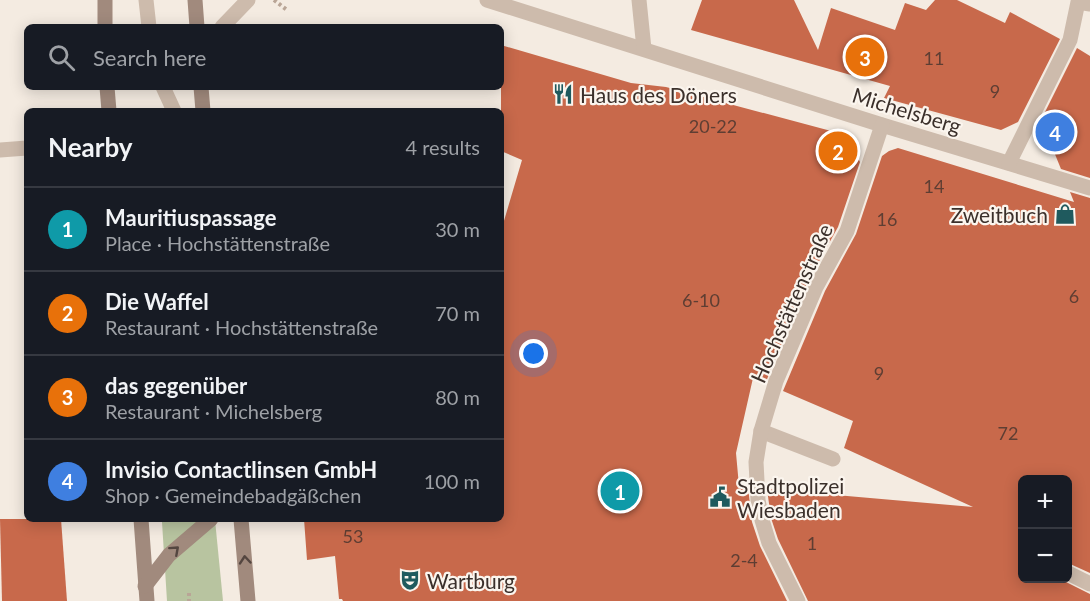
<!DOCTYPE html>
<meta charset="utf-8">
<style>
body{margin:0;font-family:Lato,sans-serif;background:#20242c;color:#f1f3f6}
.controls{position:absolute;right:18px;bottom:18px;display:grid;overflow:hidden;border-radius:9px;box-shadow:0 3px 15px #0003}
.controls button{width:54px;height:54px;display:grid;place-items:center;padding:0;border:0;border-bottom:2px solid #363941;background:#171b24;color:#f1f3f6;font:30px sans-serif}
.you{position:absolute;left:534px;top:354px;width:21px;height:21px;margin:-15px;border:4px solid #fff;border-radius:50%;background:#1a73e8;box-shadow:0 0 0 9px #1a73e833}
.badge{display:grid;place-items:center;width:39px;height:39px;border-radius:50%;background:#92aeb2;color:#fff;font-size:20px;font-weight:700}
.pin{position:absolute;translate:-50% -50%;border:3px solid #fff;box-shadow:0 2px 6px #0006}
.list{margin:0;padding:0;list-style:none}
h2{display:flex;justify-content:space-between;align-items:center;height:78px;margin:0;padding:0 24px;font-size:26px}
h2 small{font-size:20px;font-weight:400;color:#9ea1a6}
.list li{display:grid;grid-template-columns:39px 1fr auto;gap:18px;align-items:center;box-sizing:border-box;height:84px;padding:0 24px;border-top:2px solid #363941}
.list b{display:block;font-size:22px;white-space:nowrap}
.list p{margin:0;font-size:20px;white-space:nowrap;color:#9ea1a6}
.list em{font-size:20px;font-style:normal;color:#9ea1a6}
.icon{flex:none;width:33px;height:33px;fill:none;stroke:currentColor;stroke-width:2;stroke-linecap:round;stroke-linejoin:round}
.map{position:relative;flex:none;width:1090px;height:601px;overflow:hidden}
.search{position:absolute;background:#171b24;box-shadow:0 3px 15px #0003;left:24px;top:24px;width:480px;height:66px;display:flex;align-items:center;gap:15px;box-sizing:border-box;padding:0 21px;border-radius:9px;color:#9ea1a6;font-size:22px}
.panel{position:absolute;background:#171b24;box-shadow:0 3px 15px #0003;left:24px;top:108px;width:480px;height:414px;border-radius:9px}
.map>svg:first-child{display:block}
.green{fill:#b8c4a0}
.building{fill:#c8694b}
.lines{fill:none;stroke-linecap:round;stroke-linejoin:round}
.path{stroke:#b9a596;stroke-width:4;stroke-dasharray:3 3;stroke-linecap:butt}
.service{stroke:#cdbbac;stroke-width:15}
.pedestrian{stroke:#cdbbac;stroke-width:15}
.minor{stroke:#cdbbac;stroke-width:15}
.tertiary{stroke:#cdbbac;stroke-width:15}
.secondary{stroke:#a18a7d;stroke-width:15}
.oneway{stroke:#544640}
.labels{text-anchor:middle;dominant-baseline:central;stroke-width:4.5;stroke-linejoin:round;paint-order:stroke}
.number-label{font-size:18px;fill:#5e3e33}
.poi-label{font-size:21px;fill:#3b302b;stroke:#fbf5ee;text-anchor:start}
.street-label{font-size:21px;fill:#3b302b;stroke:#fbf5ee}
</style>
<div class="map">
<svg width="1090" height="601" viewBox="0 0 1090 601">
<rect width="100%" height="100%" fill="#f4ebe1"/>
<!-- green -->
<polygon class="green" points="215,520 223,601 167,601 162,522"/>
<!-- building -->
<g class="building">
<polygon points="702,0 794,0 818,50 831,8 895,30 905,3 926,10 935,0 957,0 1005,23 1010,12 1060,39 1018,122 1001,130 884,98 890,86 691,30"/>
<polygon points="501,45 631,83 666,87 846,135 849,140 860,162 838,227 807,283 765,384 753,378 736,453 739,486 748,487 752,522 760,546 787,601 343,601 342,599 339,599 335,556 307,560 304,519 501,519 501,231 522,160 501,151"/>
<polygon points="1077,48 1090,56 1090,178 1061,169 1041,120"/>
<polygon points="898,148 1074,202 1070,192 1090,198 1090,573 1068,563 1068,480 1023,480 1023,579 1060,579 1090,594 1090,601 808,601 778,539 771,518 767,489 973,507 844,448 853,421 783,391 825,291 856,234 882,156 889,151"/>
<polygon points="0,519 61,519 67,601 2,601"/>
</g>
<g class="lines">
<!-- path -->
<g class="path">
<polyline points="274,0 287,10"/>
<polyline points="189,593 189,601"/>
</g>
<!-- service -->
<polyline class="service" points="761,431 833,459"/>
<!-- pedestrian -->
<g class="pedestrian">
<polyline points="487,0 882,125 1090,188"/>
<polyline points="639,0 644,49"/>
<polyline points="1009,163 1070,40 1078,2 1090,4"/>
<polyline points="1068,573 1090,584"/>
<polyline points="798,601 769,543 762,520 758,500 756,462 761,431 776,381 816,287 847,231 882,125"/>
</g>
<!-- minor -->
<polyline class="minor" points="0,150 27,148"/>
<!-- tertiary -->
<g class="tertiary">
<polyline points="146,0 149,27"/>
<polyline points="222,27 248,0"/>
<polyline points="163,87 174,111"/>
</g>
<!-- secondary -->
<g class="secondary">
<polyline points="105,0 105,27"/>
<polyline points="195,0 197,27"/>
<polyline points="107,87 109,111"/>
<polyline points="201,87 203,111"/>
<polyline points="141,519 147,601"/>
<polyline points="241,519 248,601"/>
<polyline points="145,586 169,555 211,519"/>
</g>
</g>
<!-- one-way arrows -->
<defs><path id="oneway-chevron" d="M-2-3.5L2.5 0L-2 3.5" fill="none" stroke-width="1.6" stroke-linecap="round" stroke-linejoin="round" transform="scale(1.5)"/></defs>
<g class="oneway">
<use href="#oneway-chevron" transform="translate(175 550) rotate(-42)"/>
<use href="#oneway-chevron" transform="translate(245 560) rotate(-95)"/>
</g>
<!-- icons -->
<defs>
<g id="restaurant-bare" transform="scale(1.62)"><path d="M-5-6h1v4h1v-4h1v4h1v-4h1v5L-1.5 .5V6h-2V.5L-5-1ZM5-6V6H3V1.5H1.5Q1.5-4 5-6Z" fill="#1f5a5e" stroke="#fbf5ee" stroke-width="2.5" paint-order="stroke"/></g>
<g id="shop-bare" transform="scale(1.62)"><path d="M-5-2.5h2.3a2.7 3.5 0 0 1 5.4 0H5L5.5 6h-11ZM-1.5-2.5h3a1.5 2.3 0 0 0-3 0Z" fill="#1f5a5e" stroke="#fbf5ee" stroke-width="2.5" paint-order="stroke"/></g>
<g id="civic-bare" transform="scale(1.62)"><path d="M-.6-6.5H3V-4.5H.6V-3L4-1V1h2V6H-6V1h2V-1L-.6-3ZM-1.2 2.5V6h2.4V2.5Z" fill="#1f5a5e" stroke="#fbf5ee" stroke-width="2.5" paint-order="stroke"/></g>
<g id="theatre-bare" transform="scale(1.62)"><path d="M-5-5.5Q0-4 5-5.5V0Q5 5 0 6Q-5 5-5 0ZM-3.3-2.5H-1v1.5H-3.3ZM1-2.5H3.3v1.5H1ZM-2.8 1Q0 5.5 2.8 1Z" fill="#1f5a5e" stroke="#fbf5ee" stroke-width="2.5" paint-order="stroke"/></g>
</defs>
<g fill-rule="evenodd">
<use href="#restaurant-bare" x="563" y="94"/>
<use href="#shop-bare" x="1065" y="214"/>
<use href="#civic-bare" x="720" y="497"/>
<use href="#theatre-bare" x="410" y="580"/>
</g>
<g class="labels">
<!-- number labels -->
<g class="number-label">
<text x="934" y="58">11</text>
<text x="995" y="91">9</text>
<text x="713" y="126">20-22</text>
<text x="934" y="186">14</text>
<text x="887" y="219">16</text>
<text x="1074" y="296">6</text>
<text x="701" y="300">6-10</text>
<text x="879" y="373">9</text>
<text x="1008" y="433">72</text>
<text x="353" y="536">53</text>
<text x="812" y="543">1</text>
<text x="744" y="560">2-4</text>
</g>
<!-- poi labels -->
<g class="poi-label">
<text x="580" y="94">Haus des Döners</text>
<text x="1048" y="214" text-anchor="end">Zweitbuch</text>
<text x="737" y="485">Stadtpolizei<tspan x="737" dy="24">Wiesbaden</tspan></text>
<text x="427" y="580">Wartburg</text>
</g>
<!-- street labels -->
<g class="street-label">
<text transform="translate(907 110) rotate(17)">Michelsberg</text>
<text transform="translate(791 303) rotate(-66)">Hochstättenstraße</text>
</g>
</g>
</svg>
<div class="controls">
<button>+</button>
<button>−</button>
</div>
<div class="you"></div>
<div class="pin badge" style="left:620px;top:491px;background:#0f9aa8">1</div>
<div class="pin badge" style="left:838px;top:151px;background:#e8710a">2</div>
<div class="pin badge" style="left:865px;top:57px;background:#e8710a">3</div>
<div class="pin badge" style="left:1055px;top:132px;background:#3f7fe0">4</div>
<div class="search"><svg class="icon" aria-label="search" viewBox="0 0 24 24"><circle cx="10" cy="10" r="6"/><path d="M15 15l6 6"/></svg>Search here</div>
<section class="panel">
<h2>Nearby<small>4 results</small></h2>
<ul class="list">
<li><span class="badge" style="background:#0f9aa8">1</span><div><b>Mauritiuspassage</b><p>Place · Hochstättenstraße</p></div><em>30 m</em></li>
<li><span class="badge" style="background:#e8710a">2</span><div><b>Die Waffel</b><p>Restaurant · Hochstättenstraße</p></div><em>70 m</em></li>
<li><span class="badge" style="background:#e8710a">3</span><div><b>das gegenüber</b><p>Restaurant · Michelsberg</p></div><em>80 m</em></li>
<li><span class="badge" style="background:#3f7fe0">4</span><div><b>Invisio Contactlinsen GmbH</b><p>Shop · Gemeindebadgäßchen</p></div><em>100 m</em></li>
</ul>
</section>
</div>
